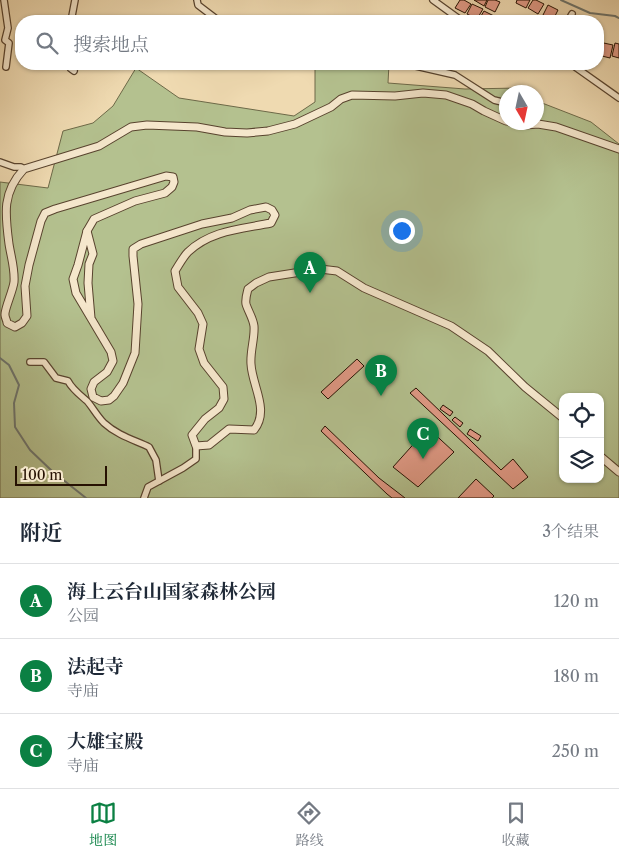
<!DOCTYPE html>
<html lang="zh">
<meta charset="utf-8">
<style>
body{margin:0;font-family:"Libre Caslon Text","Noto Serif SC",serif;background:#f6f6f7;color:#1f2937}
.controls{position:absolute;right:15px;bottom:15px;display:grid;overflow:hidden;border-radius:10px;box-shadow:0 1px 4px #0004}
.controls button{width:45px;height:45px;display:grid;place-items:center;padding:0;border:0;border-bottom:1px solid #e0e1e3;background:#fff;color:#1f2937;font:25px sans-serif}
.compass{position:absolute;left:499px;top:85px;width:45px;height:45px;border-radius:50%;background:#fff;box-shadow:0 1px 4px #0004;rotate:171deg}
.scale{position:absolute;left:15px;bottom:12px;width:92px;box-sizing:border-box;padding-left:5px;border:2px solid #261102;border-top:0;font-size:14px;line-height:18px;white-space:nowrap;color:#261102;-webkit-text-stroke:4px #f5e7cc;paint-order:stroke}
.you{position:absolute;left:401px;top:230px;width:18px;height:18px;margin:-12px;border:4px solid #fff;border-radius:50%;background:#1a73e8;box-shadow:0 0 0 8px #1a73e833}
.badge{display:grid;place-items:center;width:32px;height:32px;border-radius:50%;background:#0b8043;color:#fff;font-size:16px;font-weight:700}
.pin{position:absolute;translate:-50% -41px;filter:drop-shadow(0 1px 2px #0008)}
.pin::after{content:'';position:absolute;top:26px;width:18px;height:15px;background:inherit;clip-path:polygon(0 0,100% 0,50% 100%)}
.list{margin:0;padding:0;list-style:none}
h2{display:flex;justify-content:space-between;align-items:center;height:65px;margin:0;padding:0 20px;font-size:21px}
h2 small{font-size:16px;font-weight:400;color:#747a83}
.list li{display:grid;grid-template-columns:32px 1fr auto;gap:15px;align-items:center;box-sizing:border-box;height:75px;padding:0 20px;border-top:1px solid #e0e1e3}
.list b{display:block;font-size:19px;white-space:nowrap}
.list p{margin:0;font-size:16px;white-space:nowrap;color:#747a83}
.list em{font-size:16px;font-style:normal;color:#747a83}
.icon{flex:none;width:28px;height:28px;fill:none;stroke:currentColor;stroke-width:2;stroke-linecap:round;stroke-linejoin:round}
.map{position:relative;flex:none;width:619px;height:498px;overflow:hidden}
.search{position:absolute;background:#fff;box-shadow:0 1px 4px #0004;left:15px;right:15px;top:15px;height:55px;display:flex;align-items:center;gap:12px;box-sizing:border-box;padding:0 18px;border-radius:20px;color:#747a83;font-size:19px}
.sheet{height:290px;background:#fff}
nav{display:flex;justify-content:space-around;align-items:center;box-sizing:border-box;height:70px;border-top:1px solid #e0e1e3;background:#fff;font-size:14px;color:#747a83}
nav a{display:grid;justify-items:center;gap:2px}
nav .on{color:#0b8043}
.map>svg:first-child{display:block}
.green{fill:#b4c18f;stroke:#6d6948;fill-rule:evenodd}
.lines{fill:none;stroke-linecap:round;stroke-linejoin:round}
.stream{stroke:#6d756e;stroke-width:2}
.building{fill:#e09985;stroke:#261102}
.minor-casing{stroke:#58432e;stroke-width:8}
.tertiary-casing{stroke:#58432e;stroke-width:9}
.minor{stroke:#f5e7cc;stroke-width:5.5}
.tertiary{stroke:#f5e7cc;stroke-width:7}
</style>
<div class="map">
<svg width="619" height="498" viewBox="0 0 619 498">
<rect width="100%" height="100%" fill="#efdab1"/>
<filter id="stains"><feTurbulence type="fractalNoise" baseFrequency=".004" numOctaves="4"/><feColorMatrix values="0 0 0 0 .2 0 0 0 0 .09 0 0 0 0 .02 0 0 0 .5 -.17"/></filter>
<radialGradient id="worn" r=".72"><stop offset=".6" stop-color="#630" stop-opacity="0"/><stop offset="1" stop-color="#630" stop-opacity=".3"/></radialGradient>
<!-- green -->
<path class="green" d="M315,64H389L388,83L465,89L520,88L526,92H506V122H536L537,101L591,122L619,144V498H0V182L48,188L63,131L93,123L113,106L136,68L179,98L294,116L315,102ZM563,397H600V479H563Z"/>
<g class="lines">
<!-- stream -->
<g class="stream">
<polyline points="561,0 590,13 615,16 619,18"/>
<polyline points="0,358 9,365 19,385 14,403 15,427 30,450 52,471 86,498"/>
</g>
</g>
<!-- building -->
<g class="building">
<polygon points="460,0 464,0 471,4 465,13 455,8"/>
<polygon points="474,0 487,0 484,6"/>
<polygon points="488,0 495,0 500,2 495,12 485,7"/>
<polygon points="517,0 530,0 526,8 516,3"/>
<polygon points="533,0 536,0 544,4 538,14 528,8"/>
<polygon points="472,4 483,9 477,19 467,14"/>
<polygon points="548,5 558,10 553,20 543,15"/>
<polygon points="484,11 494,16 491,21 478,21"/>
<polygon points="599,42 613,45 610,58 598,55"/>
<polygon points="615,43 619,44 619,58 612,56"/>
<polygon points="357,359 364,366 328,399 321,392"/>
<polygon points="416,388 501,470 513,459 528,477 513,489 410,393"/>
<polygon points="443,405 453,412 450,416 440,409"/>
<polygon points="455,417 463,423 460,427 452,420"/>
<polygon points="325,426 379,478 405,498 392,498 387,494 321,431"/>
<polygon points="428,428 454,452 418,487 393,467"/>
<polygon points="470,429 481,436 478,441 467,434"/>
<polygon points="476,479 494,496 492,498 458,498"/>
</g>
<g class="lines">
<!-- minor casing -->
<g class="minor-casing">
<g id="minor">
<polyline points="4,0 8,28 5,40 9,43 6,67"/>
<polyline points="197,0 198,5 219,21"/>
<polyline points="433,0 462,21"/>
<polyline points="73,21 72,16 75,0"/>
<polyline points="568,21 572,14"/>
<polyline points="71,64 70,68 74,71"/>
<polyline points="407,64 455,75 494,100 506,103"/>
<polyline points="571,64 619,98"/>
<polyline points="0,162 14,167 21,167 24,169"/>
<path d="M30,362H44L56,378L68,381C72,389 80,395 87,401C93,408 97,416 104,423C117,435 134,440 149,447L156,460L159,481"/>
<polyline points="144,498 148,487 183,468 196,459 196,446"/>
</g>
</g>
<!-- tertiary casing -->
<g class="tertiary-casing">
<g id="tertiary">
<polyline points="510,122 526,125 538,124 556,127 619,149"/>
<path d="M87,231L94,219L135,201L165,193L172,187L174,182L173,177L166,176L55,209L45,213L41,221L29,265L25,286L27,316L22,323L15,327L7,323C7,320 5,318 5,315C4,310 13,291 14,282C15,269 11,257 9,244C5,214 2,192 24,169L99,146L131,127L147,125L197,127L225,132L247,133L268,131L295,124L331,107L341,99L352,95L395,96L423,93L446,95L472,104L484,111L506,121"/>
<path d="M91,318L88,283L89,264L93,254L87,231L78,265L73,279L76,293L111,352L113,361L107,372L94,382L91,389L93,397L101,401L109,400L114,396L123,383L135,353L138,304L133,256V249L141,244L202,224L232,218L250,210L266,207L272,210L275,215L271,223C242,229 211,230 188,252C183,257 179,265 175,271L178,287L198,313L203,324L199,349L204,363L223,387L224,399L219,408L205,419L192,435L196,446L209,445L229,429L254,430C270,410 252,386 251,364C250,351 255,338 254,326C253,318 248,311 246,304C245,299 247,293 248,289L256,283L269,277L320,269L337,271L364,288L451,326L488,351L525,387L563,418"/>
<polyline points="600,456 619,472"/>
</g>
</g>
<!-- minor -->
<use href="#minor" class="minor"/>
<!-- tertiary -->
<use href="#tertiary" class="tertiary"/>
</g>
<rect width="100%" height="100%" filter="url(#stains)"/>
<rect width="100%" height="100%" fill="url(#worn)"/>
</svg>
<div class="controls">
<button><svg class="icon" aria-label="locate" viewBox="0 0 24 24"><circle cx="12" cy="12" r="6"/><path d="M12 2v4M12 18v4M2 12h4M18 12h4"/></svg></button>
<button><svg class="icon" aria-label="layers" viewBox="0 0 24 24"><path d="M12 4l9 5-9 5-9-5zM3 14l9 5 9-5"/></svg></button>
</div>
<svg class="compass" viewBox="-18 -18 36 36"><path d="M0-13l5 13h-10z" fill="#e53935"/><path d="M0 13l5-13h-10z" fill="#747a83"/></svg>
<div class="scale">100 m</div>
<div class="you"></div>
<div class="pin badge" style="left:310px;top:293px">A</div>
<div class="pin badge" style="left:381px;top:396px">B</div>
<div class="pin badge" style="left:423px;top:459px">C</div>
<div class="search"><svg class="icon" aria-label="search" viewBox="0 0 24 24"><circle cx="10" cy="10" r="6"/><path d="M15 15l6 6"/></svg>搜索地点</div>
</div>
<section class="sheet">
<h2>附近<small>3个结果</small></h2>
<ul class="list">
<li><span class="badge">A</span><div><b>海上云台山国家森林公园</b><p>公园</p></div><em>120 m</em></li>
<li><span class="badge">B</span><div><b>法起寺</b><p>寺庙</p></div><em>180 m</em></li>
<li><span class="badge">C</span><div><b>大雄宝殿</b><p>寺庙</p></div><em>250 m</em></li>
</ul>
</section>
<nav>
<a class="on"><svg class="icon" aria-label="map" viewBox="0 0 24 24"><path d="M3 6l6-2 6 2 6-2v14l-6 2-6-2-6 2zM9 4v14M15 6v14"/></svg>地图</a>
<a><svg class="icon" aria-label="directions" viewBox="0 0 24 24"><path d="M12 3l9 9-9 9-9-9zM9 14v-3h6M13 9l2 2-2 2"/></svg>路线</a>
<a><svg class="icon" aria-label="saved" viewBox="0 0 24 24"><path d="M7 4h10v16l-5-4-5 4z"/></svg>收藏</a>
</nav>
